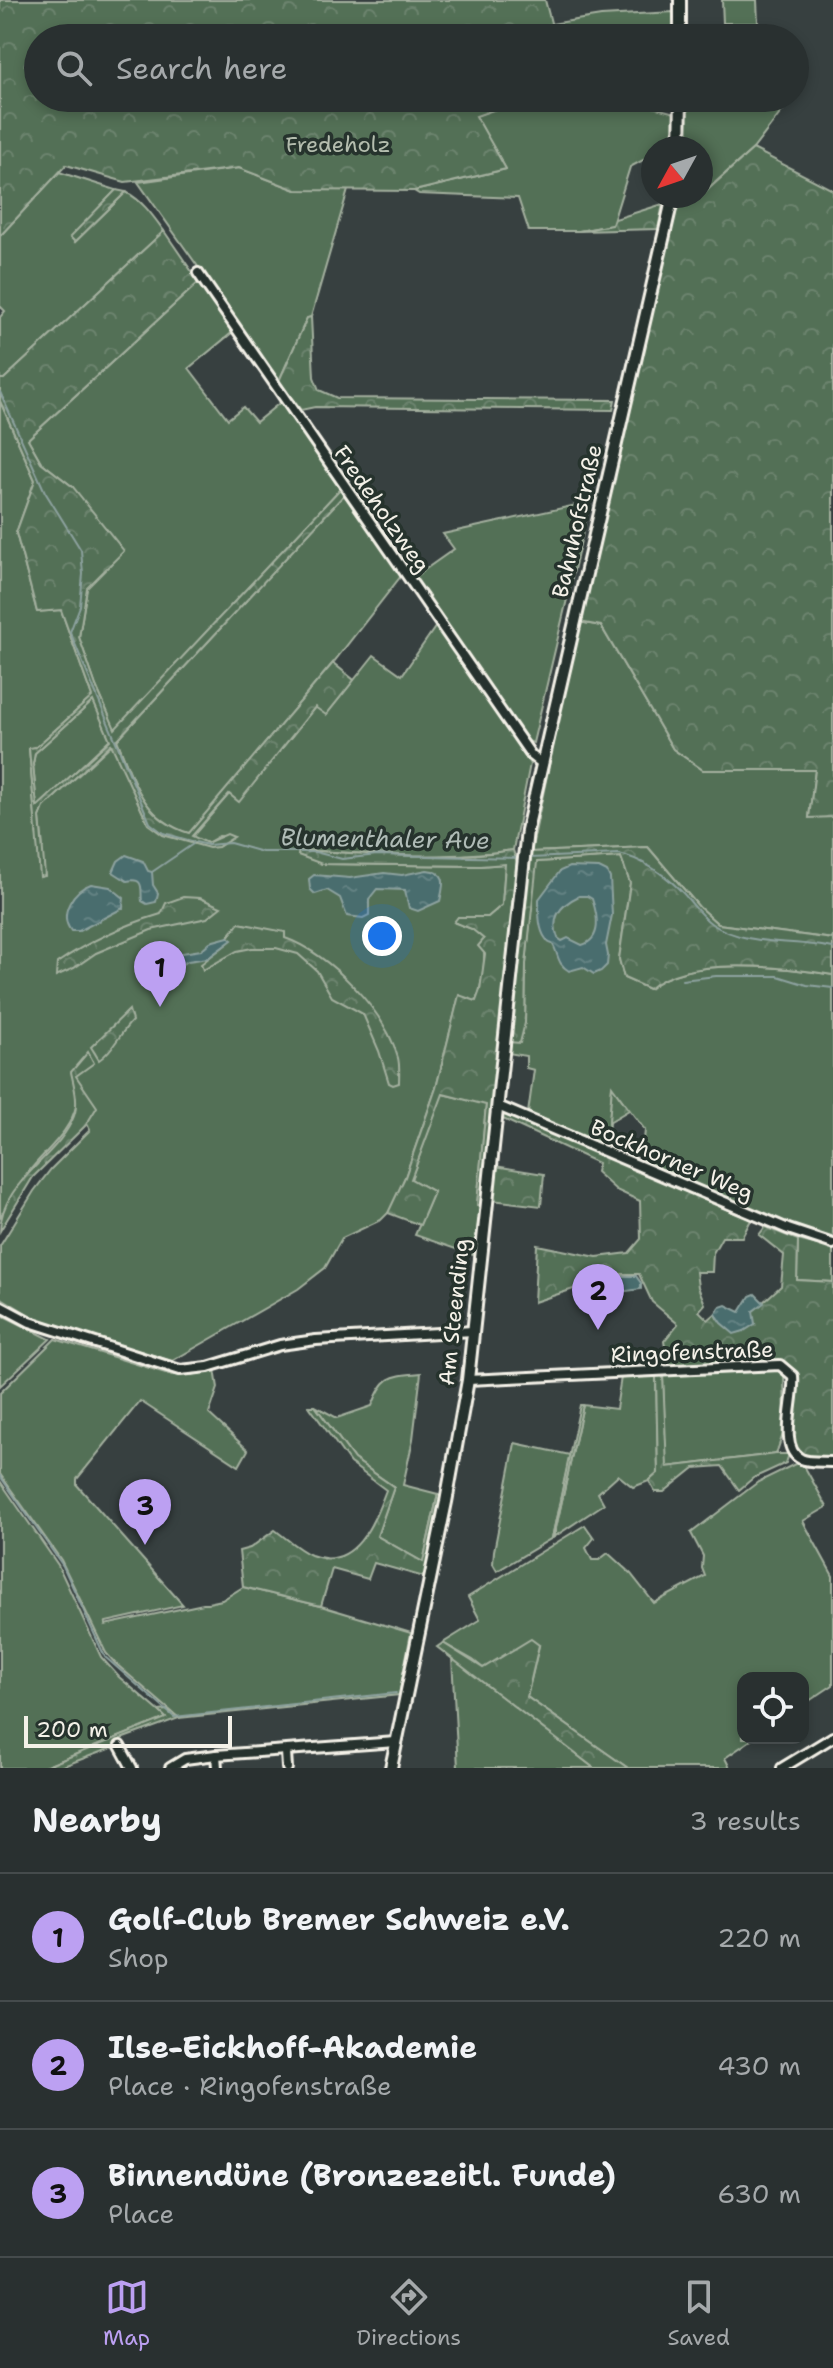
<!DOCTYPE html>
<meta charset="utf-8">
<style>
body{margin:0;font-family:"Shantell Sans",sans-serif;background:#353c3c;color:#f1f3f6}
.controls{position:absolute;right:24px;bottom:24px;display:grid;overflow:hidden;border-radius:16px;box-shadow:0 4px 12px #0003}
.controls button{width:72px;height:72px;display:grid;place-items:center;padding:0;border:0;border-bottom:2px solid #454b4c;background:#293030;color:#f1f3f6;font:40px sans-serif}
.compass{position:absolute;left:641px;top:136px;width:72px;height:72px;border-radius:50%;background:#293030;box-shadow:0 4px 12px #0003;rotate:230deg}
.scale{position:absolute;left:24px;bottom:20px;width:208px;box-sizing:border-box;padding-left:8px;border:4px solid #f4f1e8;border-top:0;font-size:22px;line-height:28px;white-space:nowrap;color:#f4f1e8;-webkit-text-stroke:6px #26332d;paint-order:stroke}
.you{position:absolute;left:382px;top:936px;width:28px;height:28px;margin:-20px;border:6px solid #fff;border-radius:50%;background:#1a73e8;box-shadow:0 0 0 12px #1a73e833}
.badge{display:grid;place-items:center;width:52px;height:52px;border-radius:50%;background:#bca0f2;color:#111;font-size:26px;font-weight:700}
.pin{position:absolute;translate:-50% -66px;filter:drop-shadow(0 2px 4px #0008)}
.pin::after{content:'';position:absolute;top:42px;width:28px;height:24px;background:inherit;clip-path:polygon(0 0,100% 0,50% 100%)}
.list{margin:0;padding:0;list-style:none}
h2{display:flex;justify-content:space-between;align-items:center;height:104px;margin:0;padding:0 32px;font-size:34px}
h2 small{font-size:26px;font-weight:400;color:#a5a9ab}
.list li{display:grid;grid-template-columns:52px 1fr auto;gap:24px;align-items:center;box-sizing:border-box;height:128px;padding:0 32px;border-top:2px solid #454b4c}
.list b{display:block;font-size:30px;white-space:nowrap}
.list p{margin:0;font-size:26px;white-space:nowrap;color:#a5a9ab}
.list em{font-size:26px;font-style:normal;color:#a5a9ab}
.icon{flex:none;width:44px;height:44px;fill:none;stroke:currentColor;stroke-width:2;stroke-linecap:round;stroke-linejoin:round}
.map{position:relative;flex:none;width:833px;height:1768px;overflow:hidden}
.search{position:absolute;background:#293030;box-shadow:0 4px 12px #0003;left:24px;right:24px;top:24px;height:88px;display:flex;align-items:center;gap:20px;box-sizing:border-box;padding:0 28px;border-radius:44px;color:#a5a9ab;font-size:30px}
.sheet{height:488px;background:#293030}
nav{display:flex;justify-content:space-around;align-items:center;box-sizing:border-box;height:112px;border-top:2px solid #454b4c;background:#293030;font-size:22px;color:#a5a9ab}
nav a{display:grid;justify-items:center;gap:4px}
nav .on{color:#bca0f2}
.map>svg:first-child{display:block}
.green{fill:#536f56;stroke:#a4b09f;stroke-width:2}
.forest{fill:url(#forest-crowns);stroke:#a4b09f;stroke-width:2;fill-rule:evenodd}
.water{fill:url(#water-ripples);stroke:#8da29f;stroke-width:2;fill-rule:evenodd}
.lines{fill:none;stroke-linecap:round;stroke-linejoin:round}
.stream{stroke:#8da29f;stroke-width:2}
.minor-casing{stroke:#f4f1e8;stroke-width:14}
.tertiary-casing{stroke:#f4f1e8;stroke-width:16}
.minor{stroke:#26332d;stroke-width:8}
.tertiary{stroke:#26332d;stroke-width:10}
.labels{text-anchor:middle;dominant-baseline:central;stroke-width:7;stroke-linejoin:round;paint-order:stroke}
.park-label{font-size:22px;fill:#b4bdae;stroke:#26332d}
.street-label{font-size:22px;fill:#f4f1e8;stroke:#26332d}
.water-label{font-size:24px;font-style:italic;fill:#b0bcb7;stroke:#26332d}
</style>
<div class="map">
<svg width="833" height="1768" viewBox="0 0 833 1768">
<defs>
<pattern id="forest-crowns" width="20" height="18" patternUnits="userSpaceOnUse" patternTransform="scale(2)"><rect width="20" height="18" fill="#536f56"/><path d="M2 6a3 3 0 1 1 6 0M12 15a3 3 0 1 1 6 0" fill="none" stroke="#6c846e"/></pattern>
<pattern id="water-ripples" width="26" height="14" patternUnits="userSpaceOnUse" patternTransform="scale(2)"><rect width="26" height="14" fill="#496d6e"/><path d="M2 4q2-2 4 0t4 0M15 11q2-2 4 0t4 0" fill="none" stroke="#648283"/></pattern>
</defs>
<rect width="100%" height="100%" fill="#374040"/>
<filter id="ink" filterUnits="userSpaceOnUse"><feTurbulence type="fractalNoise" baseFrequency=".0125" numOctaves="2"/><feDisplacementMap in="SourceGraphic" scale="16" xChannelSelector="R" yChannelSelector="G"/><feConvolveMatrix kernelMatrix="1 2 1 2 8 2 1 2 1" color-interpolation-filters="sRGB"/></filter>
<g filter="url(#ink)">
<!-- green -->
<g class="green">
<polygon points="722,0 757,0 758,23 723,23"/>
<polygon points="674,12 674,36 555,38 551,24 601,16"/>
<polygon points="527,98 623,98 625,109 642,104 675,113 673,145 667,148 653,148 653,155 630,167 612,225 579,231 529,231 518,198 419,194 414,191 506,169 475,116"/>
<polygon points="686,98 792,98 753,149 701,195 701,148 685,148"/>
<polygon points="239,168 296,190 348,190 311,317 307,318 279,381 138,182"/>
<path d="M59,172L116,190L71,237L75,242L126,192C143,201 153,216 164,231L4,379H0V317L5,311L0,306V236Z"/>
<polygon points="199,282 234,331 189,368 228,419 243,407 256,422 282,401 340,489 115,730 96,686 79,637 87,588 73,487 41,462 28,439"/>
<path d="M0,401L35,480L16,533L37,612L61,610L92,697L36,747L29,749L38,849L43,847L40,817L44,807L112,744L148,824L218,847L233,837L219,836L207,843L192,837L229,794L239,801L316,706L327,714L374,655L402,675L436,626L530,764L513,850C447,860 366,854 299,850L322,864L480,866L505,864L502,905L488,917H458L455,923L472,929L484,939C485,960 484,981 476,1001L459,996L436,1088L405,1177L391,1210L381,1220L342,1238L325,1268L298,1289L172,1361L38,1320L0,1297V1246L34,1191L51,1169L90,1130L77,1103C70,1134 45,1150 27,1174C17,1187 9,1203 0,1217Z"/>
<path d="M344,495L401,576L333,663L189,834C141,816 135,783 117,740Z"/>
<polygon points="590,502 533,743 525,740 413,578 454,549 443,534"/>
<polygon points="579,622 601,626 673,749 703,770 815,770 809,817 833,817 833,939 718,924 699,907 648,847 531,852"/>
<polygon points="94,700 110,739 37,808 33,764 35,753"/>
<path d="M621,857L630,883L619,959L624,978L649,989C686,955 786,967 833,975V1239C767,1222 704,1188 642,1160L645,1130L612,1087L607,1146L528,1113L534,1070L526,1068V1056L508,1053L509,1042L525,1023L526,964L536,862Z"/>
<polygon points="442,1094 486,1104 477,1205 481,1206 473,1255 415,1235 434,1192 411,1179"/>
<polygon points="798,1240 833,1249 833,1282 797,1280"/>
<polygon points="0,1314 50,1339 0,1386"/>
<polygon points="55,1339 172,1375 193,1375 215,1369 218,1388 209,1414 248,1450 239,1466 140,1401 77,1479 77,1485 183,1605 106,1622 105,1625 222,1600 243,1587 321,1606 411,1633 399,1695 179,1718 115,1663 106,1653 61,1560 0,1474 0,1393"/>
<polygon points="784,1370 785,1428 776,1454 666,1467 663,1376"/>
<path d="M421,1373L413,1439L403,1485L438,1494L423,1562L377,1536L394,1487L354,1459L315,1406L337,1418L372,1406C384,1375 390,1376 421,1373Z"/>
<polygon points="656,1376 658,1473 649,1481 633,1487 618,1475 598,1493 604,1504 554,1537 583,1405 616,1409 621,1377"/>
<polygon points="515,1443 570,1455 552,1538 497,1571 493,1564 494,1551"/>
<polygon points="795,1464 803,1464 827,1507 803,1521 833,1576 833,1685 803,1705 803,1678 743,1678 743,1738 754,1738 725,1758 730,1768 628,1768 527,1697 539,1646 483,1668 473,1660 443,1643 480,1620 468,1597 585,1525 594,1538 586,1548 592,1560 599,1560 608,1553 631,1574 654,1603 705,1576 702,1568 703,1556 691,1533 758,1482"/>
<polygon points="0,1481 58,1565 101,1657 119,1677 167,1718 42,1768 0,1768"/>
<polygon points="452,1658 594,1768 458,1768"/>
</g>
<!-- forest -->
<g class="forest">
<polygon points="0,0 545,0 555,38 38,38 38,98 527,98 476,116 506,169 414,191 296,190 239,168 125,182 66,165 0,236"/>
<polygon points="753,149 833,190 833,817 809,818 815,770 703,770 673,749 601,626 579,622 678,196 701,196"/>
<polygon points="116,190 126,192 75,242 70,237"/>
<polygon points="663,204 658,229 579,231 612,225 615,219"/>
<path d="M164,231L199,282L28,439L41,462L73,487L124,551L87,588L79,637L96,686L115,729L340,489L344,495L117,740C133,780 143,819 189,833L333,663L354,680L326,715L315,707L239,802L229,794L192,836L207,843L227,834L234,837L218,847L209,848L163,835L148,824L111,744L44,807L40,817L45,876L40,877L29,748L36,747L92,697L61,610L37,612L16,533L35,480L0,401V379H4ZM93,701L110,740L37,807L33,764L35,753Z"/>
<polygon points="311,317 314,377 319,390 337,398 615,400 613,410 315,407 301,410 279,381 307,318"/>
<path d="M648,847L699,907L718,924L833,939V975C786,967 685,955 649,989L624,978L619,959L630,883L621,857L537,862L526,964L525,1023L520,1043L509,1042L531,852Z"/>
<path d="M299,850C367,854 446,861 513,850L517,862L481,1206L477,1205L486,1105L443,1094L411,1179L434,1192L420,1225L388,1213L405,1177L436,1088L459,995L476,1001L480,990L485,954L478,946L484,939L472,929L454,922L458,917H488L502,905L505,864L480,866L322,864L298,855Z"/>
<path d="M183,897L200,898L221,907L207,918L151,930L96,953L74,968L56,976L57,963C89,941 124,925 161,914L166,903Z"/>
<path d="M239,923L285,932V938C329,953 386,1012 398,1058C400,1066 399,1075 399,1083L393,1085L389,1083L379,1051L363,1014L332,997L317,971L298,954L276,948H252L237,951L203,970L201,964L228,943L231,940L228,937Z"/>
<path d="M129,1010L132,1021C120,1033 113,1051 99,1060L91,1047Z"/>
<path d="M88,1052L94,1063L76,1076L97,1107L86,1125L33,1177L0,1231C0,1182 59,1157 74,1116C79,1102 74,1086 71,1072Z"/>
<polygon points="612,1086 629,1110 609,1122"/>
<path d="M505,1113L751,1220L742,1237H722L713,1253L712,1272H696L698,1287L705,1304L699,1311L708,1320L715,1314L717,1318L753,1311L781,1286L784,1255L759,1235L765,1227L798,1240L797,1280L833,1282V1457C824,1456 810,1458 802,1453C774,1437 818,1386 784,1361L668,1366L664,1341L678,1324L652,1302L639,1274H619L534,1302L537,1245L597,1257L629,1253L641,1239L640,1201L616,1190L596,1172L598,1163L501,1118V1115Z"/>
<polygon points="495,1166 544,1174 541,1206 491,1200"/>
<polygon points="656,1376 663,1376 667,1467 776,1454 789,1454 786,1463 753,1478 739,1490 722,1466 694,1468 664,1492 655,1492 649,1481 658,1473"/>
<polygon points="580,1405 583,1405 554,1537 552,1538"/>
<path d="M309,1406H315L354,1459L394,1487L377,1536L423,1562L438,1494L441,1495L424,1577L374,1563L368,1579L332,1569L321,1606L243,1587L239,1551L250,1548L275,1530C286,1538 299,1550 311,1555C355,1572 374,1522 386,1490L350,1463Z"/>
<polygon points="531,1639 539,1645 527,1697 628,1768 594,1768 437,1647 443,1643 483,1668"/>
<polygon points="168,1710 179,1718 121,1739 122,1744 58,1768 42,1768 166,1718 159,1711"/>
</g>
<!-- water -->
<g class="water">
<path d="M126,855L143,861L148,871L152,872L153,885L158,893L156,902L147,904L142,901C140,891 146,877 127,881L113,872L118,861Z"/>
<path d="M569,867L599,868L607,872L610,878L612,915L606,945L608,955L607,965L601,971L594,974L583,967L569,971C559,965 559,959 555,949C551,939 552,948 546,939C538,929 539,911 539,899L560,871ZM579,896H587L592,899C598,916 602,939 582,945L568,938L562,941L558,938C550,918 560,905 579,896Z"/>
<path d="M427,870C448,872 444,884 440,901L418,911L409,908L405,890L377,889L369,899V915L363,918L347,916L340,898L327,890L315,894L310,889L309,879L314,875L350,878L384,873L402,875Z"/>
<path d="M91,884L110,887L124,898L123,908L79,931H71C58,914 73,890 91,884Z"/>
<polygon points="228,937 232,940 208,958 188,961 171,970 162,969 163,958 169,949 176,954 201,950 210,942"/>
<polygon points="618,1276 636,1276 641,1283 641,1289 613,1293 607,1288 607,1282"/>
<polygon points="755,1294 764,1303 753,1311 755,1324 744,1331 734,1334 721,1323 715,1314 720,1307 726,1305 740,1312 750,1296"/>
</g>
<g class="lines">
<!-- stream -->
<g class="stream">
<polyline points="0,392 45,492 81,550 83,574 80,606 70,632 150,823 163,833 195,842 208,845 230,843 262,852 315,852 342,859 377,855 518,858"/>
<path d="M530,858L619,854C639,858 663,873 678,888C690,899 698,914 712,924C747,947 793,939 833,948"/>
<polyline points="152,872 193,844"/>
<polyline points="682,980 716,976 778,976 807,985 833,988"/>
<polyline points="0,1476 63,1566 105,1657 174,1717 396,1693"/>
</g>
<!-- minor casing -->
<g class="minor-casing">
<g id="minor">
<polyline points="198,273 531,755 541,763"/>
<polyline points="498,1106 788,1229 833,1244"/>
<polyline points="0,1306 30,1322 180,1370 208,1367 280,1345 316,1340 473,1331"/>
<path d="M468,1380L780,1365L793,1376C796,1398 777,1448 801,1459C809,1463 824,1461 833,1462"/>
<polyline points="120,1746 132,1768"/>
<polyline points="286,1752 287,1768"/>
<polyline points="216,1755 217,1768"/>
<polyline points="170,1768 185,1759 216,1755 396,1742"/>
<polyline points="782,1768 833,1737"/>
</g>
</g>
<!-- tertiary casing -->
<g class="tertiary-casing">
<g id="tertiary">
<polyline points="680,0 680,38"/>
<polyline points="680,148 681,98"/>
<polyline points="391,1768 446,1502 468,1380 527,830 673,196"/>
</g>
</g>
<!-- minor -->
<use href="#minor" class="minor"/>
<!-- tertiary -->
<use href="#tertiary" class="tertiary"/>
</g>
</g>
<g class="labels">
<!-- park labels -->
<g class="park-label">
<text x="338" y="144">Fredeholz</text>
</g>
<!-- street labels -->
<g class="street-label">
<text transform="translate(382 509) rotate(55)">Fredeholzweg</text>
<text transform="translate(577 521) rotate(-77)">Bahnhofstraße</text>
<text transform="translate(672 1160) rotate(23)">Bockhorner Weg</text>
<text transform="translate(454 1312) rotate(-84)">Am Steending</text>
<text transform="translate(692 1352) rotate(-2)">Ringofenstraße</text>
</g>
<!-- water labels -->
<g class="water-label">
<text transform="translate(385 839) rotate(1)">Blumenthaler Aue</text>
</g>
</g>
</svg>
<div class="controls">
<button><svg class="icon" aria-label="locate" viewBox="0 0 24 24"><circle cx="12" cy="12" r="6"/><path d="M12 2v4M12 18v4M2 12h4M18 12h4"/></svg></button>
</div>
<svg class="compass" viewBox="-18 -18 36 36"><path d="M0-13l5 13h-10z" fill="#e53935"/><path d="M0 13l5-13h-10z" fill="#a5a9ab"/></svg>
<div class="scale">200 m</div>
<div class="you"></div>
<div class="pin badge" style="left:160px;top:1007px">1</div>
<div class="pin badge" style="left:598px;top:1330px">2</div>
<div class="pin badge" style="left:145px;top:1545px">3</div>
<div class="search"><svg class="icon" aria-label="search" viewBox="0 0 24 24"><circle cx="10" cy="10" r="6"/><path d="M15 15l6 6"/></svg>Search here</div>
</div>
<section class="sheet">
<h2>Nearby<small>3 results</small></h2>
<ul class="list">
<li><span class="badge">1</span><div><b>Golf-Club Bremer Schweiz e.V.</b><p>Shop</p></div><em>220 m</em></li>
<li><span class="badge">2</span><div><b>Ilse-Eickhoff-Akademie</b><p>Place · Ringofenstraße</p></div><em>430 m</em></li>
<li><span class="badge">3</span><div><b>Binnendüne (Bronzezeitl. Funde)</b><p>Place</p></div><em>630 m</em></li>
</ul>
</section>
<nav>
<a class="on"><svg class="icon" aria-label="map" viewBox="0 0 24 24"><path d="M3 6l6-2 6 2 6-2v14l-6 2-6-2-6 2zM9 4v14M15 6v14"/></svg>Map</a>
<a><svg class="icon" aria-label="directions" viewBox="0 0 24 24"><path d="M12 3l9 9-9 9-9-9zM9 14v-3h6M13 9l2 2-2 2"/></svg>Directions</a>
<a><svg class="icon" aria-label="saved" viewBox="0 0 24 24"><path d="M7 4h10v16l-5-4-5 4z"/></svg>Saved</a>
</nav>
